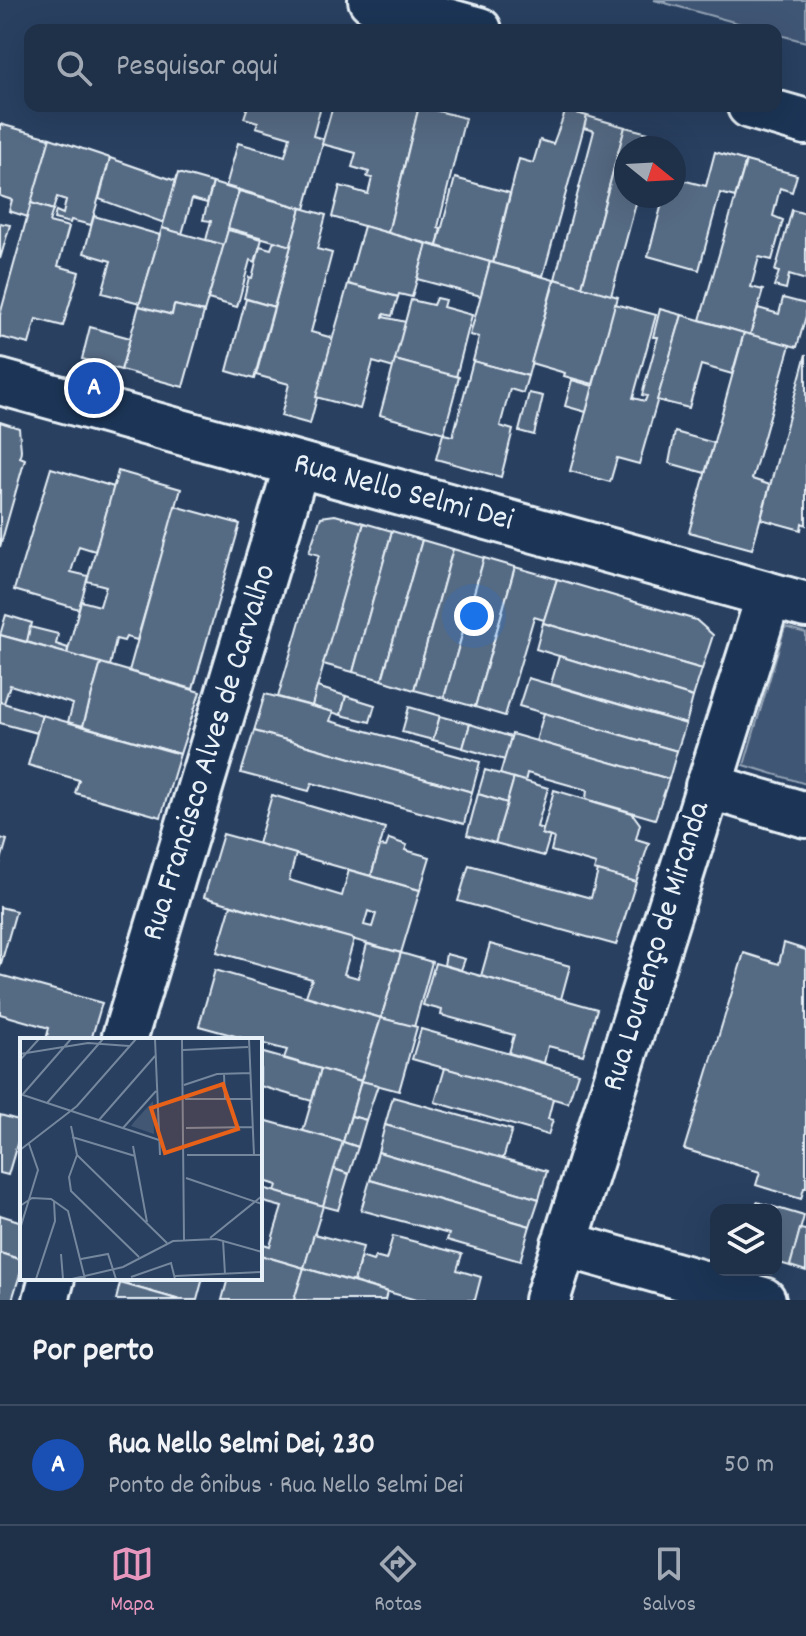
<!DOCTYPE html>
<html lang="pt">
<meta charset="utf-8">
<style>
body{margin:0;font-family:Dekko,sans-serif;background:#273850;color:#f1f3f6}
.controls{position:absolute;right:24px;bottom:24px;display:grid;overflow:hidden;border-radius:16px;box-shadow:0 8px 32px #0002}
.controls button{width:72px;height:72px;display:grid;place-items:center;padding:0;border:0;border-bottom:2px solid #3c4b61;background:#1f3049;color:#f1f3f6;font:40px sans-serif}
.compass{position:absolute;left:614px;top:136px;width:72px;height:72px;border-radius:50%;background:#1f3049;box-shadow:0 8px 32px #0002;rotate:108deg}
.you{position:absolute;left:474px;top:616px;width:28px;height:28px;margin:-20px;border:6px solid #fff;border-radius:50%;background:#1a73e8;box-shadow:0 0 0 12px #1a73e833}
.badge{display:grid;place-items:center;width:52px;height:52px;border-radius:50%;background:#e797bd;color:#fff;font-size:26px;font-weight:700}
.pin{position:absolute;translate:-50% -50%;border:4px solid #fff;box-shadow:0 2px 8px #0006}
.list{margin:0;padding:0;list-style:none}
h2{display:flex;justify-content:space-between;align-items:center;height:104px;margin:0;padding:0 32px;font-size:34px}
h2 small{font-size:26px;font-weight:400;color:#a1a9b4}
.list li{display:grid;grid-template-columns:52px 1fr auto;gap:24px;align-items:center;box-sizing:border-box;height:120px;padding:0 32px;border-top:2px solid #3c4b61}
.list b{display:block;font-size:30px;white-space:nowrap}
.list p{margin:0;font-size:26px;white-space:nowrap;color:#a1a9b4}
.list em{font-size:26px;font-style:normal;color:#a1a9b4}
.icon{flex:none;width:44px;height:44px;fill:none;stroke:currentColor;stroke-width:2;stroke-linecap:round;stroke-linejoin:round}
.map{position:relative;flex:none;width:806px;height:1300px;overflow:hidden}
.search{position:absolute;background:#1f3049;box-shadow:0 8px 32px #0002;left:24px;right:24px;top:24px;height:88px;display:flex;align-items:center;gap:20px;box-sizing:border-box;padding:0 28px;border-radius:16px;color:#a1a9b4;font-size:30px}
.sheet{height:224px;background:#1f3049}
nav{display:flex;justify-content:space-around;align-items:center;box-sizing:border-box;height:112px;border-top:2px solid #3c4b61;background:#1f3049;font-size:22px;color:#a1a9b4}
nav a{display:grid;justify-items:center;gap:4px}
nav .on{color:#e797bd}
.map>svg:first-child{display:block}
.green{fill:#415774;stroke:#94a4b6;stroke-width:2}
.building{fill:#556a83;stroke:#e8f1f8;stroke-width:2;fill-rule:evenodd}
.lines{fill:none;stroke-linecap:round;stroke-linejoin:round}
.street-casing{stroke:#e8f1f8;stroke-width:50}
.street{stroke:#1d3557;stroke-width:44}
.labels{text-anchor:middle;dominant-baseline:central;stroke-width:7;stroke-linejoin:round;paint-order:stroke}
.street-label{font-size:32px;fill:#e8f1f8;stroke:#1d3557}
.inset-road{fill:none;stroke:#75879d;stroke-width:2}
.view{fill:#e86118;fill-opacity:0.15;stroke:#e86118;stroke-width:4}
.inset-edge{fill:none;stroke:#e8f1f8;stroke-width:4}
</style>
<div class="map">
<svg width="806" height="1300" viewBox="0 0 806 1300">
<rect width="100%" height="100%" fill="#294061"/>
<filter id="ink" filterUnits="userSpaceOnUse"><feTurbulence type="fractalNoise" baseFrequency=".0125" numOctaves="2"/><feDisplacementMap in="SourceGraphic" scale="16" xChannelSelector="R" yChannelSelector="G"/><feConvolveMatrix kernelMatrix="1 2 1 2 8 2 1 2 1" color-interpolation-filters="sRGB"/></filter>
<g filter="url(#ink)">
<!-- green -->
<g class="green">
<polygon points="654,0 806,0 806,42 776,34 776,30 763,30"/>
<polygon points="785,627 806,633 806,784 744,765"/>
</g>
<!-- building -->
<g class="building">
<polygon points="248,106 321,106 313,136 324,139 305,209 226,186 238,143 285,156 290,137 256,127 258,122 244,118"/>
<polygon points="333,106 419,106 388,233 332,217 340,186 368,194 372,178 367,177 369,172 352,167 356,153 322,144"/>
<polygon points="419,106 465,118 438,227 441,228 437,246 388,233"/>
<polygon points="566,110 587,116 543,276 493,263 519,159 533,163 540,140 553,144"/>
<polygon points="587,116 625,127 582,287 555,279 594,131 584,128"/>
<polygon points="0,124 50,138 28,217 9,211 12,200 0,196"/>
<polygon points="625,127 664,137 661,148 652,146 652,148 626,148 626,196 638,196 611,296 582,287"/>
<polygon points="50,138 110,158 91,225 71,220 70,223 54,219 56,211 63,214 66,200 57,197 53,210 31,203"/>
<polygon points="715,152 746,161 735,197 720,193 699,270 648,256 664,196 674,196 674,178 706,186"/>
<polygon points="110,158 176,181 164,223 99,199"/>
<polygon points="746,161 797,175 792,192 780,188 773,216 783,220 772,260 759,257 751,287 763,290 750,335 700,320"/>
<polygon points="178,173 213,183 207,203 192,199 182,234 162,228"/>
<polygon points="455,178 510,193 493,263 437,246"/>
<polygon points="213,183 239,191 224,245 206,240 211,221 203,220"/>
<polygon points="239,191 301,208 291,246 228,228"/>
<polygon points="31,203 53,210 49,222 69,227 58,266 79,272 63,326 36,319 29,344 0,337 0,315"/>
<polygon points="301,208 326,215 317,249 332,253 311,332 333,338 310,424 281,416 289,384 256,375"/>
<polygon points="792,210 806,214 806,280 789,275 786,289 774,286 779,272 775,271"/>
<polygon points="94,216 160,235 140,303 102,293 111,261 84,253"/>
<polygon points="0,223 10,225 0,259"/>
<polygon points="364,226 427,244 412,297 399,294 398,297 348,284"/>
<polygon points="162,228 224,245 204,312 174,305 172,315 139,306"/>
<polygon points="228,230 262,239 255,262 250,260 237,307 208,299"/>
<polygon points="274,241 291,246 274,307 244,298 249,277 252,278 260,246 271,249"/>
<polygon points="427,244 490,262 481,296 417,279"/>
<polygon points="490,262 554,280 528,376 473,361 479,337 470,335"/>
<polygon points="555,279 618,297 593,384 564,376 565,373 531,363"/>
<polygon points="348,284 398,297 392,316 384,314 383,317 406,322 394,368 373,362 360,409 316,397"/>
<polygon points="436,298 445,300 443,307 472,315 456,377 395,360 411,300 433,305"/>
<polygon points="783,298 806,304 806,316 797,347 750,335 758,308 779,314"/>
<polygon points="246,299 274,307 254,379 227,371"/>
<polygon points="615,304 656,315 633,398 645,401 647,396 642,395 658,337 653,337 660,309 682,315 639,464 617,458 610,482 570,471"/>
<polygon points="174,305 204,312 183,387 121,370 139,306 172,315"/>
<polygon points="682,315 744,333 732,374 701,365 689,408 657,400"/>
<polygon points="90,327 130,338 121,370 82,359"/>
<polygon points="744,333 790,345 752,479 770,485 752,549 689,532"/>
<polygon points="806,354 806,525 802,523 801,530 761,519"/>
<polygon points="395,360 459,377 444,433 380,415"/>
<polygon points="473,361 528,376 523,393 510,389 500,426 513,430 501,477 436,459 443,434 453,436"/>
<polygon points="572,380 593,386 586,412 565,406"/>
<polygon points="529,393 543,396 534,435 519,431"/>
<polygon points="0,422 19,428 21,450 20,457 25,459 0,547"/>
<polygon points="675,432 714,443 705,473 669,463"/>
<polygon points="51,468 114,487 95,551 79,546 71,572 88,576 79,609 14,590"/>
<polygon points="118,471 181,489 137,640 126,637 124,641 116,639 110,666 67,654 81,601 100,606 106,586 87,581"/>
<polygon points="175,506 240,524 193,689 129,671"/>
<polygon points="335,515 364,523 312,706 278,697 319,555 309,552 321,517"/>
<polygon points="364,523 392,531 353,672 323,664"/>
<polygon points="392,531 422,540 382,680 353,672"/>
<polygon points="422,540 453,549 414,690 382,680"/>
<polygon points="453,549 484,558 444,698 414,690"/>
<polygon points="484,558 515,567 475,707 444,698"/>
<polygon points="515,567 557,579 544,620 534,617 505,716 475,707"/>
<polygon points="557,579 696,620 713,635 702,669 543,623"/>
<polygon points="6,615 32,623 27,642 0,635"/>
<polygon points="543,623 702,669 693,697 536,649"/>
<polygon points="30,627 58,634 56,644 68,648 67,654 27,642"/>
<polygon points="0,635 101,663 83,726 68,722 73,704 10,685 4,703 0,702"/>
<polygon points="559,656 693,697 686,724 551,684"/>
<polygon points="101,663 200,692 180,754 83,726"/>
<polygon points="528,678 686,724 677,751 519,706"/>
<polygon points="317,687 346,696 341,715 312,706"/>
<polygon points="265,694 333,712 330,721 480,762 472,792 254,731"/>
<polygon points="346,696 375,705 370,722 341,715"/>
<polygon points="0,702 42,715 37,733 0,723"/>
<polygon points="409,707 440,716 433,740 402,732"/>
<polygon points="544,713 677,751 669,779 536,741"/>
<polygon points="42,715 180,754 161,817 75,793 79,780 28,765"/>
<polygon points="440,716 470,724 463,748 433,740"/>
<polygon points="470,724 511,737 505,760 463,748"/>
<polygon points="254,731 472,792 464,824 312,783 309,791 241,773"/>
<polygon points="512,734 669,779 655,819 586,799 587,790 527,773 525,782 500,774"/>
<polygon points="485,770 514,778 507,803 478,794"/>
<polygon points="514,778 548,788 537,827 543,829 542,834 550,836 544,856 495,843"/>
<polygon points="554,790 632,813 640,824 636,839 649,843 636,882 594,870 596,864 551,851 554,838 542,834"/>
<polygon points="478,794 507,803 495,843 467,835"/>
<polygon points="272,795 385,828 371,876 258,844"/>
<path d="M223,834L296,854L289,880L342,896L349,870L420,890L401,953L204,897ZM368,911L376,914L372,927L364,925Z"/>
<polygon points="0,838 7,840 0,864"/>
<polygon points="389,839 407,845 405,850 430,857 420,890 371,876 380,846 386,847"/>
<polygon points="469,865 591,898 598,871 636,882 616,945 458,901"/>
<polygon points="231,905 354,939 344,974 358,978 367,944 401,953 381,1018 306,996 312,979 217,952"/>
<polygon points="0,907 16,911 0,967"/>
<polygon points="784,943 806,950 806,1188 804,1188 801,1199 756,1185 760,1172 684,1149 744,953 779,964"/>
<polygon points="490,944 570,966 561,999 481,976"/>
<polygon points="401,953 432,962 414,1027 381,1018"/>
<polygon points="446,954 465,959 461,970 444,965"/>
<polygon points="435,963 597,1009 583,1055 548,1046 544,1063 509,1053 514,1035 441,1015 442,1010 423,1005"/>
<polygon points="215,970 381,1018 361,1081 284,1058 287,1050 260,1043 260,1040 250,1040 199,1026"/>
<polygon points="0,975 102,1003 91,1040 46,1040 49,1028 0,1014"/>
<polygon points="381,1018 417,1027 399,1091 361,1081"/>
<polygon points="421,1029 578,1073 568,1103 412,1059"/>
<polygon points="260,1052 321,1069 312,1101 260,1086"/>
<polygon points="445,1068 553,1099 548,1119 553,1120 548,1135 435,1102"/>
<polygon points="321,1069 361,1081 343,1142 303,1131"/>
<polygon points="361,1081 378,1085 366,1120 351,1116"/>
<polygon points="393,1097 512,1130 503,1159 385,1125"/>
<polygon points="0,1115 22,1121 22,1127 8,1175 0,1173"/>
<polygon points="351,1116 366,1120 358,1147 343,1142"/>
<polygon points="260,1119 343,1142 323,1206 275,1192 277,1185 261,1180 260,1185"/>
<polygon points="385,1125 547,1171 539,1199 378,1152"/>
<polygon points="343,1142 358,1147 349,1174 334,1169"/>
<polygon points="378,1152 539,1199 530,1226 370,1180"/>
<polygon points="334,1169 349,1174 338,1210 323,1206"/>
<polygon points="370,1180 530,1226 520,1261 447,1240 449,1234 361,1210"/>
<polygon points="263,1188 323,1206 304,1268 260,1255 260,1243 270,1246 282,1207 260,1201"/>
<polygon points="757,1202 804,1216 790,1266 776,1262 776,1210 754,1210"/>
<polygon points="0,1215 22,1222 22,1260 0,1253"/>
<polygon points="800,1229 806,1230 806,1271 790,1266"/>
<polygon points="314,1234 363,1247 354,1282 304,1268"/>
<polygon points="393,1236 462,1254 457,1270 481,1277 475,1300 416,1300 354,1282 361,1257 373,1261 375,1257 386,1260"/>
<polygon points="0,1253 22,1260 22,1268 12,1300 0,1300"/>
<polygon points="260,1255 304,1268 294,1300 222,1300 228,1278 260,1278"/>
<polygon points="304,1268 387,1292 385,1300 294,1300"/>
<polygon points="121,1278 203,1278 197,1300 180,1300 120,1283"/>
<polygon points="120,1283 180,1300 116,1300"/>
</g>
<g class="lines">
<!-- street casing -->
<g class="street-casing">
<g id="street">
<polyline points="371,0 479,30"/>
<polyline points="750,106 806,122"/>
<polyline points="0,382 806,605"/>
<polyline points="708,786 806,815"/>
<polyline points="124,1040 297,465"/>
<polyline points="564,1244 763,1300"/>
<polyline points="46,1300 52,1278"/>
<polyline points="547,1300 769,595"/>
</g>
</g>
<!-- street -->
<use href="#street" class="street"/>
</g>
</g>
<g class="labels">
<!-- street labels -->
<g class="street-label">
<text transform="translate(403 494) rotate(15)">Rua Nello Selmi Dei</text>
<text transform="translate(211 753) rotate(-73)">Rua Francisco Alves de Carvalho</text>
<text transform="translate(658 947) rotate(-73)">Rua Lourenço de Miranda</text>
</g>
</g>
<!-- overview -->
<g transform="translate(20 1038)">
<rect width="242" height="242" fill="#294061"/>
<path d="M133,63L134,96L111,88L114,84Z" fill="#415774"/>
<path class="inset-road" d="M135,1L140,117M162,1L164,202M229,1L234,117M163,12L228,9M0,16L68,5L109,8M0,22L19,1M204,36L205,61M164,47L197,36L231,35M0,56L139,102M3,56L51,1M165,61H232M27,65L83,1M79,82L135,18M51,88L57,117L147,205M103,90L136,53M166,90L233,89M52,99L115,118M113,108L127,184M0,112L57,68L116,1M57,117L49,139L51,153L119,219M167,117H242M166,140L242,166M0,168L12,160L31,161L48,173L65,241M0,191L18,132L9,106M190,200L242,158M203,202L205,236M41,216L43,241M61,221L88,216L96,241M155,238L242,234M111,239L151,225L155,241M16,241L35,183L34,163M52,241L103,229L153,203L196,201L242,214"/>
<path class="view" d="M203,46L218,91L145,115L131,70Z"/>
<rect width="242" height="242" class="inset-edge"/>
</g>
</svg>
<div class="controls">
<button><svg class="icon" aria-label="layers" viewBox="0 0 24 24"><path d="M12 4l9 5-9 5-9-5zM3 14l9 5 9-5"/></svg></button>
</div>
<svg class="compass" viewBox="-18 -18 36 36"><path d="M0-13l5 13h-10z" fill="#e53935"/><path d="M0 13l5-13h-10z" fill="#a1a9b4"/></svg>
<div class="you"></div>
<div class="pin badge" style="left:94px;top:388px;background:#1a4fb4">A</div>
<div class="search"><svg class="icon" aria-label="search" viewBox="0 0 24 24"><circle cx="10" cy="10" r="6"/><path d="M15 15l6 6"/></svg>Pesquisar aqui</div>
</div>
<section class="sheet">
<h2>Por perto<small></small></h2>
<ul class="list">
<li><span class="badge" style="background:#1a4fb4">A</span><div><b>Rua Nello Selmi Dei, 230</b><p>Ponto de ônibus · Rua Nello Selmi Dei</p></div><em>50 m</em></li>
</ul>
</section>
<nav>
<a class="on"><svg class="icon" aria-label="map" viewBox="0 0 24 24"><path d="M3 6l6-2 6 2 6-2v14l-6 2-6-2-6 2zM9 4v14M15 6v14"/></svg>Mapa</a>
<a><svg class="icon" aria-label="directions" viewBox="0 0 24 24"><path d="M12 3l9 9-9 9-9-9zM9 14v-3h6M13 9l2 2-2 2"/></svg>Rotas</a>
<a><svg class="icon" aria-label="saved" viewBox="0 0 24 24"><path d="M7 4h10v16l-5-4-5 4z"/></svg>Salvos</a>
</nav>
